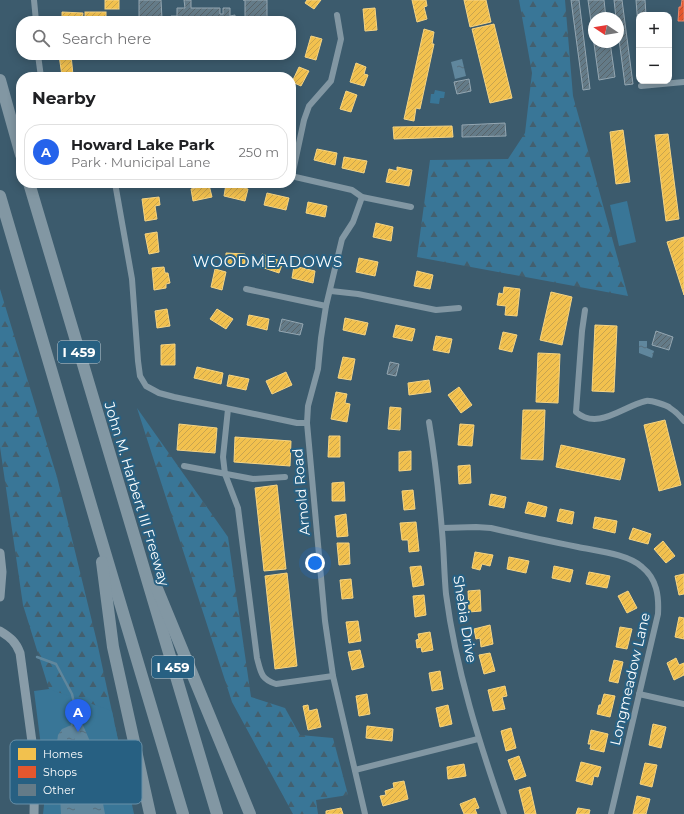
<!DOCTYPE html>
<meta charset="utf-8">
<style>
body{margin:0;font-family:Montserrat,sans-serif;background:#f6f6f6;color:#202124}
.controls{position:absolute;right:12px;top:12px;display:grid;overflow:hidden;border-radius:8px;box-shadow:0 2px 10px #0003}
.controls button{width:36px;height:36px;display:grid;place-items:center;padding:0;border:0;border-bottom:1px solid #e0e0e0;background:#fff;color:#202124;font:20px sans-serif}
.compass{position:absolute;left:588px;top:12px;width:36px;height:36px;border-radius:50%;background:#fff;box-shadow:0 2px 10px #0003;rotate:282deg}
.you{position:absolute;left:315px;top:563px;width:14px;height:14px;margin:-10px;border:3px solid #fff;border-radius:50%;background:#1a73e8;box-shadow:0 0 0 6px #1a73e833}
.badge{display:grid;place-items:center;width:26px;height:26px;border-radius:50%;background:#2563eb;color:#fff;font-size:13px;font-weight:700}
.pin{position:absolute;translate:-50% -33px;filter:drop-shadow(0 1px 2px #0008)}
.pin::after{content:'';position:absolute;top:21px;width:14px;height:12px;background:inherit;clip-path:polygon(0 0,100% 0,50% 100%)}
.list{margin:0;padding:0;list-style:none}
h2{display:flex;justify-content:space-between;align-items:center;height:52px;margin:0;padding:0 16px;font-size:17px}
h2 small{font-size:13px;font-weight:400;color:#757577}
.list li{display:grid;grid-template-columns:26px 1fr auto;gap:12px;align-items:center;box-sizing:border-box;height:56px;margin:0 8px 8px;padding:0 8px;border:1px solid #e0e0e0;border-radius:16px}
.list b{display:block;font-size:15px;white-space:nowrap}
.list p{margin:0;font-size:13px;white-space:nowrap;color:#757577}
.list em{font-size:13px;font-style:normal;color:#757577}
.icon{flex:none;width:22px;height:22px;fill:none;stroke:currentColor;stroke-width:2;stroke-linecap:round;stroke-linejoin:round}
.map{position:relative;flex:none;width:684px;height:814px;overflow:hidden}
.search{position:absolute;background:#fff;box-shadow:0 2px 10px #0003;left:16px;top:16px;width:280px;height:44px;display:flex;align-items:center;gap:10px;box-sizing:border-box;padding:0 14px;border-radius:16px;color:#757577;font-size:15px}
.panel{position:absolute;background:#fff;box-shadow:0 2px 10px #0003;left:16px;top:72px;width:280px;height:116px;border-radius:16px}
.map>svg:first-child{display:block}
.forest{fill:url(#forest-firs)}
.park{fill:#397697}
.water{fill:url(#water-ripples)}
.homes{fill:url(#homes-hatch);stroke:#f6d483}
.shops{fill:url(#shops-hatch);stroke:#ec896d}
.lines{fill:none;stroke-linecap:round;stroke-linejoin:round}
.stream{stroke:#60879d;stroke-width:2.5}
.building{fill:url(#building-hatch);stroke:#95a7b2}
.street{stroke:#8297a3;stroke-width:6}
.secondary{stroke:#889ca8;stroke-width:9}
.highway{stroke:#8297a3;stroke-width:12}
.labels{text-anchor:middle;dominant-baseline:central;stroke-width:4;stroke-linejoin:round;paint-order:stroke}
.shield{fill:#276082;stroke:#becfda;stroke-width:1}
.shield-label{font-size:13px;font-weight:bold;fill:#fff}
.street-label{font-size:14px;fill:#fff;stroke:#276082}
.neighbourhood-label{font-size:15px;letter-spacing:1px;fill:#fff;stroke:#276082}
.key{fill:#276082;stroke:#6890a8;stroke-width:1}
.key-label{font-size:11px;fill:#fff}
</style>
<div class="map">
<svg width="684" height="814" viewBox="0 0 684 814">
<defs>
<pattern id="forest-firs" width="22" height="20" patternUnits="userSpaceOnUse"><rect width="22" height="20" fill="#397697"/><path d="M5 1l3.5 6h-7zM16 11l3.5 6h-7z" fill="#435f6e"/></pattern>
<pattern id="water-ripples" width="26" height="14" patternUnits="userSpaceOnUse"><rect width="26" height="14" fill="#60879d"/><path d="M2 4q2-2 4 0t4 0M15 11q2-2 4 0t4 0" fill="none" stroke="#586f7d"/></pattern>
<pattern id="homes-hatch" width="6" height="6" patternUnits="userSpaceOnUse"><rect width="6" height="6" fill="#f2c14e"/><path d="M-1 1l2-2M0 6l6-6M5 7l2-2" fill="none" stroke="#c8a44e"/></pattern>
<pattern id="shops-hatch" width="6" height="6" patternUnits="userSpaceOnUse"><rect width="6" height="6" fill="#e4572e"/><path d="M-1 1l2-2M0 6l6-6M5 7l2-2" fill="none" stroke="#af5338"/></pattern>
<pattern id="building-hatch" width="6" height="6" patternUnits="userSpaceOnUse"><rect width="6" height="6" fill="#647b88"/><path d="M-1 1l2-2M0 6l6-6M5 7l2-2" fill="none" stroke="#58646a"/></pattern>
</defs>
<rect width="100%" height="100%" fill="#3c5b6d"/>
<!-- forest -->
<g class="forest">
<polygon points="519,0 565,0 573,96 628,296 417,257 430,160 508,159 525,133 532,73"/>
<polygon points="0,289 57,477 97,642 134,814 105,814 82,723 49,689 23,605 0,447"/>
<polygon points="137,408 228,537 251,697 285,708 300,735 333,738 348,795 316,800 318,814 293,814 232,702"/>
</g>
<!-- park -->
<g class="park">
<polygon points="435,90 445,92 444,98 440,98 439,104 430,103 431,94 434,94"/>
<polygon points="627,201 636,242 619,246 610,205"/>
<polygon points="49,689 112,711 133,814 43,814 44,805 42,754 34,691"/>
</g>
<!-- water -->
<g class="water">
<polygon points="462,59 466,76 455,79 451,62"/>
<polygon points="639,341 647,341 647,348 654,351 652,358 639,353"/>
<polygon points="76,723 82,723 92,746 105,814 61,814 60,796 64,789 66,784 62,779 59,772 60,761 57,742 58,735 62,729"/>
</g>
<!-- homes -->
<g class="homes">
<rect x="105" y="0" width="14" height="9"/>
<polygon points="307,0 321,0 314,9 305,3"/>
<polygon points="412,0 426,0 427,6 424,7 427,19 417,22"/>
<polygon points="464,0 486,0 491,22 470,27"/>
<polygon points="375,8 377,30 365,31 363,9"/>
<polygon points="62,12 83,13 82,21 62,21"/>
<rect x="85" y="12" width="21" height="9"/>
<polygon points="494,24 512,98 490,103 472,29"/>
<polygon points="424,29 434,32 432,44 434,44 420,109 416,108 414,121 404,119"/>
<polygon points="311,36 322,39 316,60 305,57"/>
<polygon points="59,55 71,55 73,75 62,76"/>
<polygon points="356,63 366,67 364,74 368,75 364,86 350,82"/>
<polygon points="299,67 309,71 301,86 292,82"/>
<polygon points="346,91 357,95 351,112 340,109"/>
<polygon points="452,126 453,137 394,139 393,127"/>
<polygon points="623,130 630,182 616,184 610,132"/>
<polygon points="668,134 679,219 666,221 655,135"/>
<polygon points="317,149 337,153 335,165 314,160"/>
<polygon points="344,157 367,161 364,173 342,168"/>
<polygon points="397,167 412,170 409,186 386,182 389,169 397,171"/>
<polygon points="226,184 248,189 245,201 224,196"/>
<polygon points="209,185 212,197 193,201 191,189"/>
<polygon points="267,193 289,198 286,210 264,205"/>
<polygon points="159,197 160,205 155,206 157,219 145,221 142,199"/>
<polygon points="308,202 327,206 325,217 306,213"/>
<polygon points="376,223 393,227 391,241 373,237"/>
<polygon points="157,232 159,252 149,254 145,234"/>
<polygon points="684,237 684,295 667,242"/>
<polygon points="226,253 245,254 245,264 226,264"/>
<polygon points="262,254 283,262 279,273 258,266"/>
<polygon points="359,258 378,262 375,276 356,272"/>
<polygon points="294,266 315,271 313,283 292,278"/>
<polygon points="164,267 165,273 168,273 170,283 166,284 166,288 154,290 152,268"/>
<polygon points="215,269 226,272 222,290 211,287"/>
<polygon points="417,271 433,275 430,289 414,286"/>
<polygon points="504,287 520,289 517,316 505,315 506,306 497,305 499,293 503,294"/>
<polygon points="551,292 572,297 562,345 540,340"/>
<polygon points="167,309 170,326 157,328 155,311"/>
<polygon points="217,309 233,319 226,329 210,319"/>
<polygon points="249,315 269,319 267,330 247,325"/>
<polygon points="345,318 368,323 365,335 343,330"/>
<polygon points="396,325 415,329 412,341 393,337"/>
<polygon points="595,325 617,326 614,392 592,391"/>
<polygon points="503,332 517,335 512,352 499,349"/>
<polygon points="436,336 452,339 449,353 433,350"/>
<polygon points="175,344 175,365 161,365 161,345"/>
<polygon points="538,353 560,354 558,403 536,402"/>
<polygon points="343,357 355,359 351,380 338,378"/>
<polygon points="197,367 223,373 221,384 194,378"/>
<polygon points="286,372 292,385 272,394 266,381"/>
<polygon points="229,375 249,379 246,390 227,386"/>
<polygon points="429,380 431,392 409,395 408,383"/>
<polygon points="459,387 472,405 461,413 448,395"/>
<polygon points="336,392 347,394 345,403 350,404 347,422 331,419"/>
<polygon points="390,407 401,408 400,430 388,429"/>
<polygon points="523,410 545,410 543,460 521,459"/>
<polygon points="665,420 681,485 659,491 644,425"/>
<polygon points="179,424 217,428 215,453 177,450"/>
<polygon points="460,424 474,425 472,446 458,445"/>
<polygon points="329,436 340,436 340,457 328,457"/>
<polygon points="235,437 291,441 290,466 234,462"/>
<polygon points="561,445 625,459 620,480 556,467"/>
<polygon points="411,451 411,470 399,471 399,452"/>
<polygon points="470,465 471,483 459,484 458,466"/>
<polygon points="344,482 345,501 332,501 332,483"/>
<polygon points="277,485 286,569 264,571 255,488"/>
<polygon points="413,490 415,509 404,510 402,491"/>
<polygon points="491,494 506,497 504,508 489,505"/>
<polygon points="528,502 547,507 545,517 525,513"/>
<polygon points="560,509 574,512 572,524 557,521"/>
<polygon points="346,514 348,536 337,537 335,516"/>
<polygon points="595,517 617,521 615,533 593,528"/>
<polygon points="416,522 419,551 409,552 408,540 402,540 400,523"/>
<polygon points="633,528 651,534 648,544 629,539"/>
<polygon points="663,541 675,556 666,563 654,549"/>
<polygon points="337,543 349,543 350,564 339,565"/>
<polygon points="475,552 493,555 490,566 482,564 480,570 472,568"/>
<polygon points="509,557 529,561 526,573 507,569"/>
<polygon points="421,566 424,585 413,587 410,567"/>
<polygon points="554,566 573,570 570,582 552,578"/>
<polygon points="589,572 610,576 607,588 586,584"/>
<polygon points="287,573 297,666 275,669 265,576"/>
<polygon points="684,574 684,594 679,595 675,576"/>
<polygon points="351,579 353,598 342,599 340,580"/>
<polygon points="480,590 481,611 469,612 468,591"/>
<polygon points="628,591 637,608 627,613 618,596"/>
<polygon points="424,595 426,615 415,617 413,596"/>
<polygon points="679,617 684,618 684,639 675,637"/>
<polygon points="358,621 361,641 349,643 346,622"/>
<polygon points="490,625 493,644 481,647 480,638 476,639 474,629"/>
<polygon points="620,627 632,629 627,649 616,647"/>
<polygon points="430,632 433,650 422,652 421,647 417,648 416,640 419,639 418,634"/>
<polygon points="360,650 364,667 352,670 348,652"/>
<polygon points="490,653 495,671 484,674 479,655"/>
<polygon points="676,658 679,665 684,663 684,675 674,680 667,663"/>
<polygon points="614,660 623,662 618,683 609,681"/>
<polygon points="440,671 443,689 432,691 429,673"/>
<polygon points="505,686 507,696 502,697 505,709 493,711 488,690"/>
<polygon points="367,694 370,714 359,716 356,696"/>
<polygon points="604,694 615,696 610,717 597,714 599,705 601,705"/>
<polygon points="308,705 309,711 317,709 321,727 308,730 303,706"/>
<polygon points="448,705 452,724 440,727 436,708"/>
<polygon points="653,724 666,727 661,748 649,745"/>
<polygon points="367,726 393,729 392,741 366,738"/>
<polygon points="511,728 516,748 506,751 501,731"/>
<polygon points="591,730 608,734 604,752 590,749 591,744 588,744"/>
<polygon points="519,756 526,776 515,780 508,760"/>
<polygon points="581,762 601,767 598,777 594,776 592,785 576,781"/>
<polygon points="645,763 657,765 652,787 640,784"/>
<polygon points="464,764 466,776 448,779 447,767"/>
<polygon points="404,781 408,799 383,806 380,796 386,795 385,791 394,788 393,783"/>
<polygon points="530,787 536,814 525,814 519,790"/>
<polygon points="637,796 650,799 646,814 633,814"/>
<polygon points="475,798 479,808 475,809 477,814 464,814 460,804"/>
<polygon points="341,808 343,814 326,814 326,811"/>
<polygon points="578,808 590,810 589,814 576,814"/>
</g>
<!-- shops -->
<polygon class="shops" points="682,0 684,0 684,21 678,21 679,7 681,7"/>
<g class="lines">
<!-- stream -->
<polyline class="stream" points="37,657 56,664 72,694 75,707 72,725"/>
</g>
<!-- building -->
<g class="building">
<polygon points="139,0 161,0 162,19 171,19 171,16 177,16 177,8 185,8 184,0 191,0 191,8 220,8 220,14 223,14 223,8 230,8 230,16 235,15 235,18 245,17 245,0 243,0 267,0 267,21 139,21"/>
<polygon points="571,0 579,0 590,89 583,90"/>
<polygon points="588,0 604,0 606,18 594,18 594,42 610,42 615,77 599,80"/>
<polygon points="614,0 622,0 633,84 625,85 618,32 618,18 616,18"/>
<polygon points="636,0 645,0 646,15 639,15 639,39"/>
<polygon points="469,79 471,91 457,94 454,82"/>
<polygon points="505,123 506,136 462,137 462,125"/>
<polygon points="282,319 303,324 300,335 279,331"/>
<polygon points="656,331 673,337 669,350 652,345"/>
<polygon points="390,362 399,364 396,376 387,374"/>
</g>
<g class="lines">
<!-- street -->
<g class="street">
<polyline points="34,0 36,21"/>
<polyline points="38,55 41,77"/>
<polyline points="641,86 684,82"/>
<polyline points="291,176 352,190 362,197 411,207"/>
<polyline points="292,176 304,120 309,106 331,81 341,39 337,15"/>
<polyline points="115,183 132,279 138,361 140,376 146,386 159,393 174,397 297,423 307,423"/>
<polyline points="362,197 353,222 342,239 326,306 321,338 318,369 308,406 307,423 325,621 333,676 365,814"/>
<polyline points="246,289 326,306"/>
<polyline points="331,291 358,294 436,310 459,308"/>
<path d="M585,310L582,331L576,412C598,431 623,406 646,401C650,400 667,405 670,408C675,411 680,416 684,421"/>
<path d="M228,409L223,457L225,474L238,508L257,658C261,673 261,679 276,684L333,676"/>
<path d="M429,422C435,458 439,495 442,531C444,552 444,573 446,594C456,670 479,742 504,814"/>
<polyline points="184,466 253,479 285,477"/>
<path d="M442,528L476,527L491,528C520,535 549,541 578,547C597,551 628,554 642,567C657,579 659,596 658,614L611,814"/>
<polyline points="639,694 684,704"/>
<polyline points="355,770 478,739"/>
</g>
<!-- secondary -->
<g class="secondary">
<polyline points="0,553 2,572 0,597"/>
<path d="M0,631C10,637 16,642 20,653L35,764L34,814"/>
</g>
<!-- highway -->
<g class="highway">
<polyline points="0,80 21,155"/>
<polyline points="29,183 217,814"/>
<polyline points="0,196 98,529 183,814"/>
<polyline points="102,562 113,647 150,814"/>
<polyline points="156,586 250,814"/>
</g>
</g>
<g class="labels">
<!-- shield labels -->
<g class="shield">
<rect x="58" y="341" width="42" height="22" rx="3"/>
<rect x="152" y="656" width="42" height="22" rx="3"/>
</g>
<g class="shield-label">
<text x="79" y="352">I 459</text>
<text x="173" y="667">I 459</text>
</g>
<!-- street labels -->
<g class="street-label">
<text transform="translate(301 492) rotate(-95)">Arnold Road</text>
<text transform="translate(137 494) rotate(73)">John M. Harbert III Freeway</text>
<text transform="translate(465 619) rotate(81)">Shebia Drive</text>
<text transform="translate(630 679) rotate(-77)">Longmeadow Lane</text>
</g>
<!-- neighbourhood labels -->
<g class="neighbourhood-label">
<text x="268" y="261">WOODMEADOWS</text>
</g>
</g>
<!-- legend -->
<rect x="10" y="740" width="132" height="64" rx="6" class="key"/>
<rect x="18" y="748" width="18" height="12" fill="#f2c14e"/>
<rect x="18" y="766" width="18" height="12" fill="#e4572e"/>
<rect x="18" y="784" width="18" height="12" fill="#647b88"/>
<g class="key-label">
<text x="43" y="758">Homes</text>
<text x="43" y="776">Shops</text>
<text x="43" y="794">Other</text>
</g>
</svg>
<div class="controls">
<button>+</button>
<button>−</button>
</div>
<svg class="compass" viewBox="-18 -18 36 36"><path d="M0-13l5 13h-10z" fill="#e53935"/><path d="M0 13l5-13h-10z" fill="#757577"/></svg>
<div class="you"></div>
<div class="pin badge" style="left:78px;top:732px">A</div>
<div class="search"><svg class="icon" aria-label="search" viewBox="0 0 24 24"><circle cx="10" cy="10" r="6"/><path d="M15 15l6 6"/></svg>Search here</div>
<section class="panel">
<h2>Nearby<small></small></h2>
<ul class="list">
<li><span class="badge">A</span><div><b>Howard Lake Park</b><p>Park · Municipal Lane</p></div><em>250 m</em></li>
</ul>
</section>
</div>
